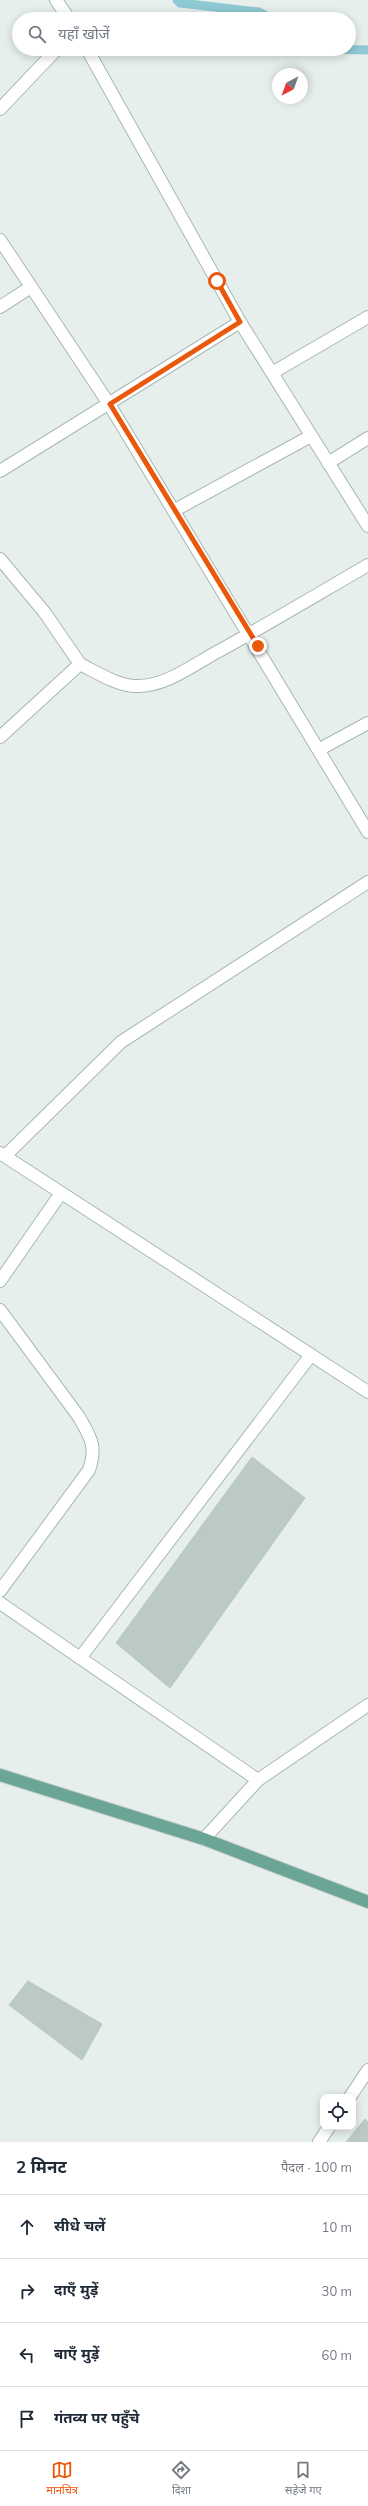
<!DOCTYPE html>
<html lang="hi">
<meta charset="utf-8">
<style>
body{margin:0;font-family:Mulish,"Noto Sans Devanagari",sans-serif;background:#f2f2f3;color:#1f2937}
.controls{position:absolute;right:12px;bottom:12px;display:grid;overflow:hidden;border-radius:8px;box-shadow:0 2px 10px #0003}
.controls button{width:36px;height:36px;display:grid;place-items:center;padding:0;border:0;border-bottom:1px solid #e0e1e3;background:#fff;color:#1f2937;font:20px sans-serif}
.compass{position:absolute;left:272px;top:68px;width:36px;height:36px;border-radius:50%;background:#fff;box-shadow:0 2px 10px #0003;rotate:221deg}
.stop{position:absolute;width:12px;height:12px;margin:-9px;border:3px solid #ea580c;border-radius:50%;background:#fff}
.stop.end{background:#ea580c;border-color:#fff;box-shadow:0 1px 4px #0008}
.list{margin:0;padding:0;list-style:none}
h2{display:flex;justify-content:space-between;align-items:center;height:52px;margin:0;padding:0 16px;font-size:17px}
h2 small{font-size:13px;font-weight:400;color:#747a83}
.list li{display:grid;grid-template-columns:26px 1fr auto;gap:12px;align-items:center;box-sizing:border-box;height:64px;padding:0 16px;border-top:1px solid #e0e1e3}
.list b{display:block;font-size:15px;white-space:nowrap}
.list em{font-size:13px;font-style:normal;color:#747a83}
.icon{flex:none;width:22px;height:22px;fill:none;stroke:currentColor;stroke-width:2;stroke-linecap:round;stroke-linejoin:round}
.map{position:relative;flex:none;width:368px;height:2142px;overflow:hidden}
.search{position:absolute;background:#fff;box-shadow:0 2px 10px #0003;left:12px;right:12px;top:12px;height:44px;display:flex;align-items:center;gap:10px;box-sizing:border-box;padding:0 14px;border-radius:22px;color:#747a83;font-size:15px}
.sheet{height:308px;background:#fff}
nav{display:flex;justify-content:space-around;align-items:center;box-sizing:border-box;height:56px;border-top:1px solid #e0e1e3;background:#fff;font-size:11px;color:#747a83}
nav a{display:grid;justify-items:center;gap:2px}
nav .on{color:#ea580c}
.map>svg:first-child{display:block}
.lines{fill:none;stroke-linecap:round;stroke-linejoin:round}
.stream{stroke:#8ec9d4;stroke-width:9}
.building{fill:#bbcac4;stroke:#b8c9c2}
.minor-casing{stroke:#a8b8b2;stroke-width:14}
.major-casing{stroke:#c2cac8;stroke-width:14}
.minor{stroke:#fff;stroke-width:12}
.major{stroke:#6aa596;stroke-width:12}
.route{stroke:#ea580c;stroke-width:5}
</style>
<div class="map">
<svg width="368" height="2142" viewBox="0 0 368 2142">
<rect width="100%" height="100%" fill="#e6efeb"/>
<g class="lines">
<!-- stream -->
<g class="stream">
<polyline points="177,0 180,3 259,12 272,19"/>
<polyline points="329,49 368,50"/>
</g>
</g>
<!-- building -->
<g class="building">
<polygon points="252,1457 305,1498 170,1688 116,1643"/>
<polygon points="28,1981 102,2024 82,2060 9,2005"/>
<polygon points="365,2119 368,2122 368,2142 346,2142"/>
</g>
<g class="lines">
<!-- minor casing -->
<g class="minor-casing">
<g id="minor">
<polyline points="56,0 69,19"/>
<polyline points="87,49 240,322 368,526"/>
<polyline points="0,109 57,49"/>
<polyline points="0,240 109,404 368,832"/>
<polyline points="0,307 31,287"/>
<polyline points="272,373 368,317"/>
<polyline points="328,463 368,438"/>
<polyline points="0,471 240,322"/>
<polyline points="175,510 311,436"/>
<polyline points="0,559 45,613 80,664 0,737"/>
<path d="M80,664C96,672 118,686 136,686C165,687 193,665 217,652C268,624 318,594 368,565"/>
<polyline points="320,749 368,723"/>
<polyline points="0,1153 368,1392"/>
<polyline points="5,1156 121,1042 368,882"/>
<polyline points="0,1281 61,1193"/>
<path d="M0,1310L79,1417C91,1438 97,1446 89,1470L0,1591"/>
<polyline points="0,1603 258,1780"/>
<polyline points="80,1658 311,1355"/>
<polyline points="204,1839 258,1780 368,1705"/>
<polyline points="350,2097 368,2070"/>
<polyline points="319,2142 329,2127"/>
</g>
</g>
<!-- major casing -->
<g class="major-casing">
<polyline id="major" points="0,1775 204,1839 368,1902"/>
</g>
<!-- minor -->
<use href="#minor" class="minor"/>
<!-- major -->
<use href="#major" class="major"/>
</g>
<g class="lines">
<!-- route -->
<polyline class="route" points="217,281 240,322 110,404 258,646"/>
</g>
</svg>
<div class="controls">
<button><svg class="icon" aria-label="locate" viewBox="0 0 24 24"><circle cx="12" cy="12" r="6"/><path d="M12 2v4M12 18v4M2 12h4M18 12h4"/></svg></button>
</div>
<svg class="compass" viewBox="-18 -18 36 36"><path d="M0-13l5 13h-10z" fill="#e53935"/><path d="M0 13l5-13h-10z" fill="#747a83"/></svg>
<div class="stop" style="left:217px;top:281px"></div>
<div class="stop end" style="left:258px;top:646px"></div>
<div class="search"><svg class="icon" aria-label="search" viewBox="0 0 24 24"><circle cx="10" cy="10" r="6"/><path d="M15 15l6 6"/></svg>यहाँ खोजें</div>
</div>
<section class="sheet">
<h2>2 मिनट<small>पैदल · 100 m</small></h2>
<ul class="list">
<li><svg class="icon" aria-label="ahead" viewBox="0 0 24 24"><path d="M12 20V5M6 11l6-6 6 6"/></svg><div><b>सीधे चलें</b></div><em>10 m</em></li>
<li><svg class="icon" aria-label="right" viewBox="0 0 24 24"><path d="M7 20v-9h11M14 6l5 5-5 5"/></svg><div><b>दाएँ मुड़ें</b></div><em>30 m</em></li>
<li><svg class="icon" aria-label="left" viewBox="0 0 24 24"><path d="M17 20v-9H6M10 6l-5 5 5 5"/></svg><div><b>बाएँ मुड़ें</b></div><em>60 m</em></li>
<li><svg class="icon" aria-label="arrive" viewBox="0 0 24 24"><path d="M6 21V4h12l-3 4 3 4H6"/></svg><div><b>गंतव्य पर पहुँचे</b></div></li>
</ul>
</section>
<nav>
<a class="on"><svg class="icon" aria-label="map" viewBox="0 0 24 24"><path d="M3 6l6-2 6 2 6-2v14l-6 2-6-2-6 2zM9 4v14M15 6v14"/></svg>मानचित्र</a>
<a><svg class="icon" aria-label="directions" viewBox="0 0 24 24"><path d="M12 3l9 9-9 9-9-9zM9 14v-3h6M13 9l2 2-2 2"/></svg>दिशा</a>
<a><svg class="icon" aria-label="saved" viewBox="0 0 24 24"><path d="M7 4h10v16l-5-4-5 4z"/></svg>सहेजे गए</a>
</nav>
